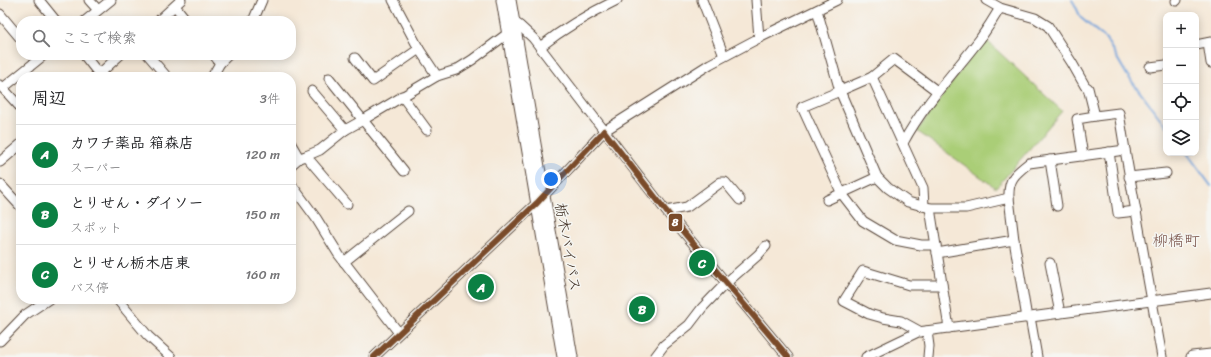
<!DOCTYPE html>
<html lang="ja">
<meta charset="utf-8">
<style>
body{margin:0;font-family:Sriracha,"Klee One",sans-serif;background:#f6f6f6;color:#202124}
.controls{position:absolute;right:12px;top:12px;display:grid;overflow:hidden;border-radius:8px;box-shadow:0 2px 10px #0003}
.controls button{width:36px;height:36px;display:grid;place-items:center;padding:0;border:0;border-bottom:1px solid #e0e0e0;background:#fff;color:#202124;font:20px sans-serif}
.you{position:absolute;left:551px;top:179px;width:14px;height:14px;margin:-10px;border:3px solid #fff;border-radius:50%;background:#1a73e8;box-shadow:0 0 0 6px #1a73e833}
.badge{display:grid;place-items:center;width:26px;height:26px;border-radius:50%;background:#0b8043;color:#fff;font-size:13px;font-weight:700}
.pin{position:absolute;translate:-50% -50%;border:2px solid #fff;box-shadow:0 1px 4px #0006}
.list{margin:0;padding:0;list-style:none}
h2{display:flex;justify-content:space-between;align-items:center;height:52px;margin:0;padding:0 16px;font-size:17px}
h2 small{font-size:13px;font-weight:400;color:#757577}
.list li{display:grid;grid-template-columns:26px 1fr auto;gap:12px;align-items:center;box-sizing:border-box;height:60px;padding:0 16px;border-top:1px solid #e0e0e0}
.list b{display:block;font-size:15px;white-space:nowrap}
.list p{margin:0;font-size:13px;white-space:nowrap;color:#757577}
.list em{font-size:13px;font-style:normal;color:#757577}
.icon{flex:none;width:22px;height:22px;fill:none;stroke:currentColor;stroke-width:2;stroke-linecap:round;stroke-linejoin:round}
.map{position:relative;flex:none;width:1211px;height:357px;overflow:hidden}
.search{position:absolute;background:#fff;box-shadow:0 2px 10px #0003;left:16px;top:16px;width:280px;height:44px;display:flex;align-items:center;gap:10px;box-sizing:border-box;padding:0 14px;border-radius:16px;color:#757577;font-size:15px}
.panel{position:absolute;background:#fff;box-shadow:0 2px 10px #0003;left:16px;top:72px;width:280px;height:232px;border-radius:16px}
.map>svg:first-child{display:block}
.green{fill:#aace77;stroke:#727c4a}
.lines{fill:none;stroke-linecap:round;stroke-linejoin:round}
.stream{stroke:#70a2db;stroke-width:2}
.minor-casing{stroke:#57463a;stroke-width:11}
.major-casing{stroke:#57463a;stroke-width:13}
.minor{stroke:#fff;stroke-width:9}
.major{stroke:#fff;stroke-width:11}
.bus-1-casing{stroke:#f6f6f2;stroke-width:9}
.bus-1{stroke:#7a4b2a;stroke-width:6}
.labels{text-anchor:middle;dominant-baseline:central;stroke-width:3;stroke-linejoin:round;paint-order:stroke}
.street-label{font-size:15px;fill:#3b2a1e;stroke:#f6f6f2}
.neighbourhood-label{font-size:16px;fill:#7c574e;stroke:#f6f6f2}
.line-badge{stroke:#f6f6f2;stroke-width:1.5}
.badge-label{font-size:11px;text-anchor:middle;font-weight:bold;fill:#fff}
</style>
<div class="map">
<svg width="1211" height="357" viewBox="0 0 1211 357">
<rect width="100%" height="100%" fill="#f6f6f2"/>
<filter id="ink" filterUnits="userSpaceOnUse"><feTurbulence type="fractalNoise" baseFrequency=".025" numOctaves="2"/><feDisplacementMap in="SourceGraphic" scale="8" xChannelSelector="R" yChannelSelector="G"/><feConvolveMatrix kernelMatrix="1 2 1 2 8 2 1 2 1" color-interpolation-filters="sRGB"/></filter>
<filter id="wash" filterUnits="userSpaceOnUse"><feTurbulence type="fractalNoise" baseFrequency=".012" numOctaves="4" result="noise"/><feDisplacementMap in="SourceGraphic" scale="16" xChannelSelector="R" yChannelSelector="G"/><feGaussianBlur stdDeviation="0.9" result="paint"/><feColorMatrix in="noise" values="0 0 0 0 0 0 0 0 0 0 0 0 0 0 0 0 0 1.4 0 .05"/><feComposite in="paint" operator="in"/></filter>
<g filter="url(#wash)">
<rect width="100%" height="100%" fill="#f5e8d7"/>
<!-- green -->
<polygon class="green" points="984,38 1062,111 996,188 917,131"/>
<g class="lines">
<!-- stream -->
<g class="stream">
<polyline points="1072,0 1075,5 1081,18 1106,39 1127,75 1166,126"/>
<polyline points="1187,153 1211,186"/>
</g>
</g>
</g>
<g filter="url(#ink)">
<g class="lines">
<!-- minor casing -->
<g class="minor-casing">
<g id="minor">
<polyline points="39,0 56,21"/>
<polyline points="89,0 98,10"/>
<polyline points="393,0 419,49 437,76"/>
<polyline points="702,0 724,56"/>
<polyline points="756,0 759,38"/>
<polyline points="986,0 1000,8 1035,18 1048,26 1072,63 1085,86 1088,88 1095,116 1119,113 1125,150 1162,357"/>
<polyline points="1176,1 1177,0"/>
<polyline points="175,6 187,21"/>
<polyline points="817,10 840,91 872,77 894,59 937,91"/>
<polyline points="0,14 21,39"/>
<polyline points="510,19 520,26 533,38 666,211 788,357"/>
<polyline points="85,21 111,0"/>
<polyline points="158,21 181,0"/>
<polyline points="253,21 262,0"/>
<polyline points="1208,43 1211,63"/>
<polyline points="1196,45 1211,42"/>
<path d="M540,47C564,28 590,13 617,0"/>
<polyline points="84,55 99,74"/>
<polyline points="148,55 167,77"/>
<polyline points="214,55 220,63"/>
<polyline points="355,58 373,81 419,49"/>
<polyline points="1150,67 1166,65"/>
<polyline points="96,77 120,55"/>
<polyline points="212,77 220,63 228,55"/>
<polyline points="872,77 923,188 924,206"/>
<polyline points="329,78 404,171"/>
<polyline points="0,85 21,108"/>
<polyline points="3,88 44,55"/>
<polyline points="312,91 345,130"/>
<polyline points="402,96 427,130"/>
<path d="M903,143C924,104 953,74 980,39C987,29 994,18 1000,8"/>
<polyline points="291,144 299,158"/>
<polyline points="1109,152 1118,213 1136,211"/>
<polyline points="306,156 347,204"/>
<polyline points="1083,156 1077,119 1095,116"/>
<polyline points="1050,160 1057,206"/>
<polyline points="0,162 21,144"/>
<polyline points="291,165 299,158 306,156 320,150 345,130 363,120 437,76 456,70 472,60 507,34"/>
<polyline points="1129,177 1166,173"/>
<polyline points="0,184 21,207"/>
<polyline points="291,184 316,218 339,255 399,333"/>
<path d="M1009,198C1008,179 1015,174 1029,163L1125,150"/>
<polyline points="827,200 877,177"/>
<polyline points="930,208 949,328"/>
<polyline points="666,211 687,207 721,182 725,182 740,200"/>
<polyline points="936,245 921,245 895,240 863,221 842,194 802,107 840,91 877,177 888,188 908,202 930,208 966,208 1009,198 1014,240 1027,318"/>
<polyline points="937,253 1014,240"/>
<polyline points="344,262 408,211"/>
<polyline points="1050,263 1060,313"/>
<polyline points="117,299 148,336 171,357"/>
<polyline points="1030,317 1037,357"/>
<polyline points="927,331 929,346 928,357"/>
<polyline points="921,332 901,321 883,318 869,314 844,301 863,271 909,285 942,285"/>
<polyline points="0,341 25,315 49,299"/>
<polyline points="374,357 537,203 604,131 710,64 759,38 837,0"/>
<polyline points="655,357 664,345 689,325 702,308 726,283 758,255 766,246"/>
<polyline points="866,357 918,332 1211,293"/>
</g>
</g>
<!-- major casing -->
<g class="major-casing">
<g id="major">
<polyline points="502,0 563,357"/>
<polyline points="510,0 572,357"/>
<polyline points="1192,357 1211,355"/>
</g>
</g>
<!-- minor -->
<use href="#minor" class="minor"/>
<!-- major -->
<use href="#major" class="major"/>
<!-- bus-1 casing -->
<g class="bus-1-casing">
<g id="bus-1">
<polyline points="604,131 666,211 788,357"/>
<polyline points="374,357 537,203 604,131"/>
</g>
</g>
<!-- bus-1 -->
<use href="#bus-1" class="bus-1"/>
</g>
</g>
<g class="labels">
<!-- street labels -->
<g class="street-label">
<text transform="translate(568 247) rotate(80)">栃木バイパス</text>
</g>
<!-- neighbourhood labels -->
<g class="neighbourhood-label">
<text x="1176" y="240">柳橋町</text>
</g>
</g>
<rect class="line-badge" x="668" y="213" width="15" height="19" rx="4" fill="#7a4b2a"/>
<g class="badge-label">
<text x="675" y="226">8</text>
</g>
</svg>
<div class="controls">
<button>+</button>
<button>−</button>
<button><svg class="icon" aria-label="locate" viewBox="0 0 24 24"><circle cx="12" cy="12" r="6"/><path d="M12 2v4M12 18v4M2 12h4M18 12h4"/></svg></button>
<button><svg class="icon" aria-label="layers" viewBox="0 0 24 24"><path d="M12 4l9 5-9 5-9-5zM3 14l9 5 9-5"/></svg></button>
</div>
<div class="you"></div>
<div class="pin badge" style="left:481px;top:287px">A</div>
<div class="pin badge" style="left:642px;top:309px">B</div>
<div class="pin badge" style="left:702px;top:263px">C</div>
<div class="search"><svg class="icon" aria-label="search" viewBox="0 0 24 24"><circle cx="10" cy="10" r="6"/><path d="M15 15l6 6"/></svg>ここで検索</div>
<section class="panel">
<h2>周辺<small>3件</small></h2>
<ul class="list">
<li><span class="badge">A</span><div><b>カワチ薬品 箱森店</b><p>スーパー</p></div><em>120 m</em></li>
<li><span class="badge">B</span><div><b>とりせん・ダイソー</b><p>スポット</p></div><em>150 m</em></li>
<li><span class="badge">C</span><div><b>とりせん栃木店東</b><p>バス停</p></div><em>160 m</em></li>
</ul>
</section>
</div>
